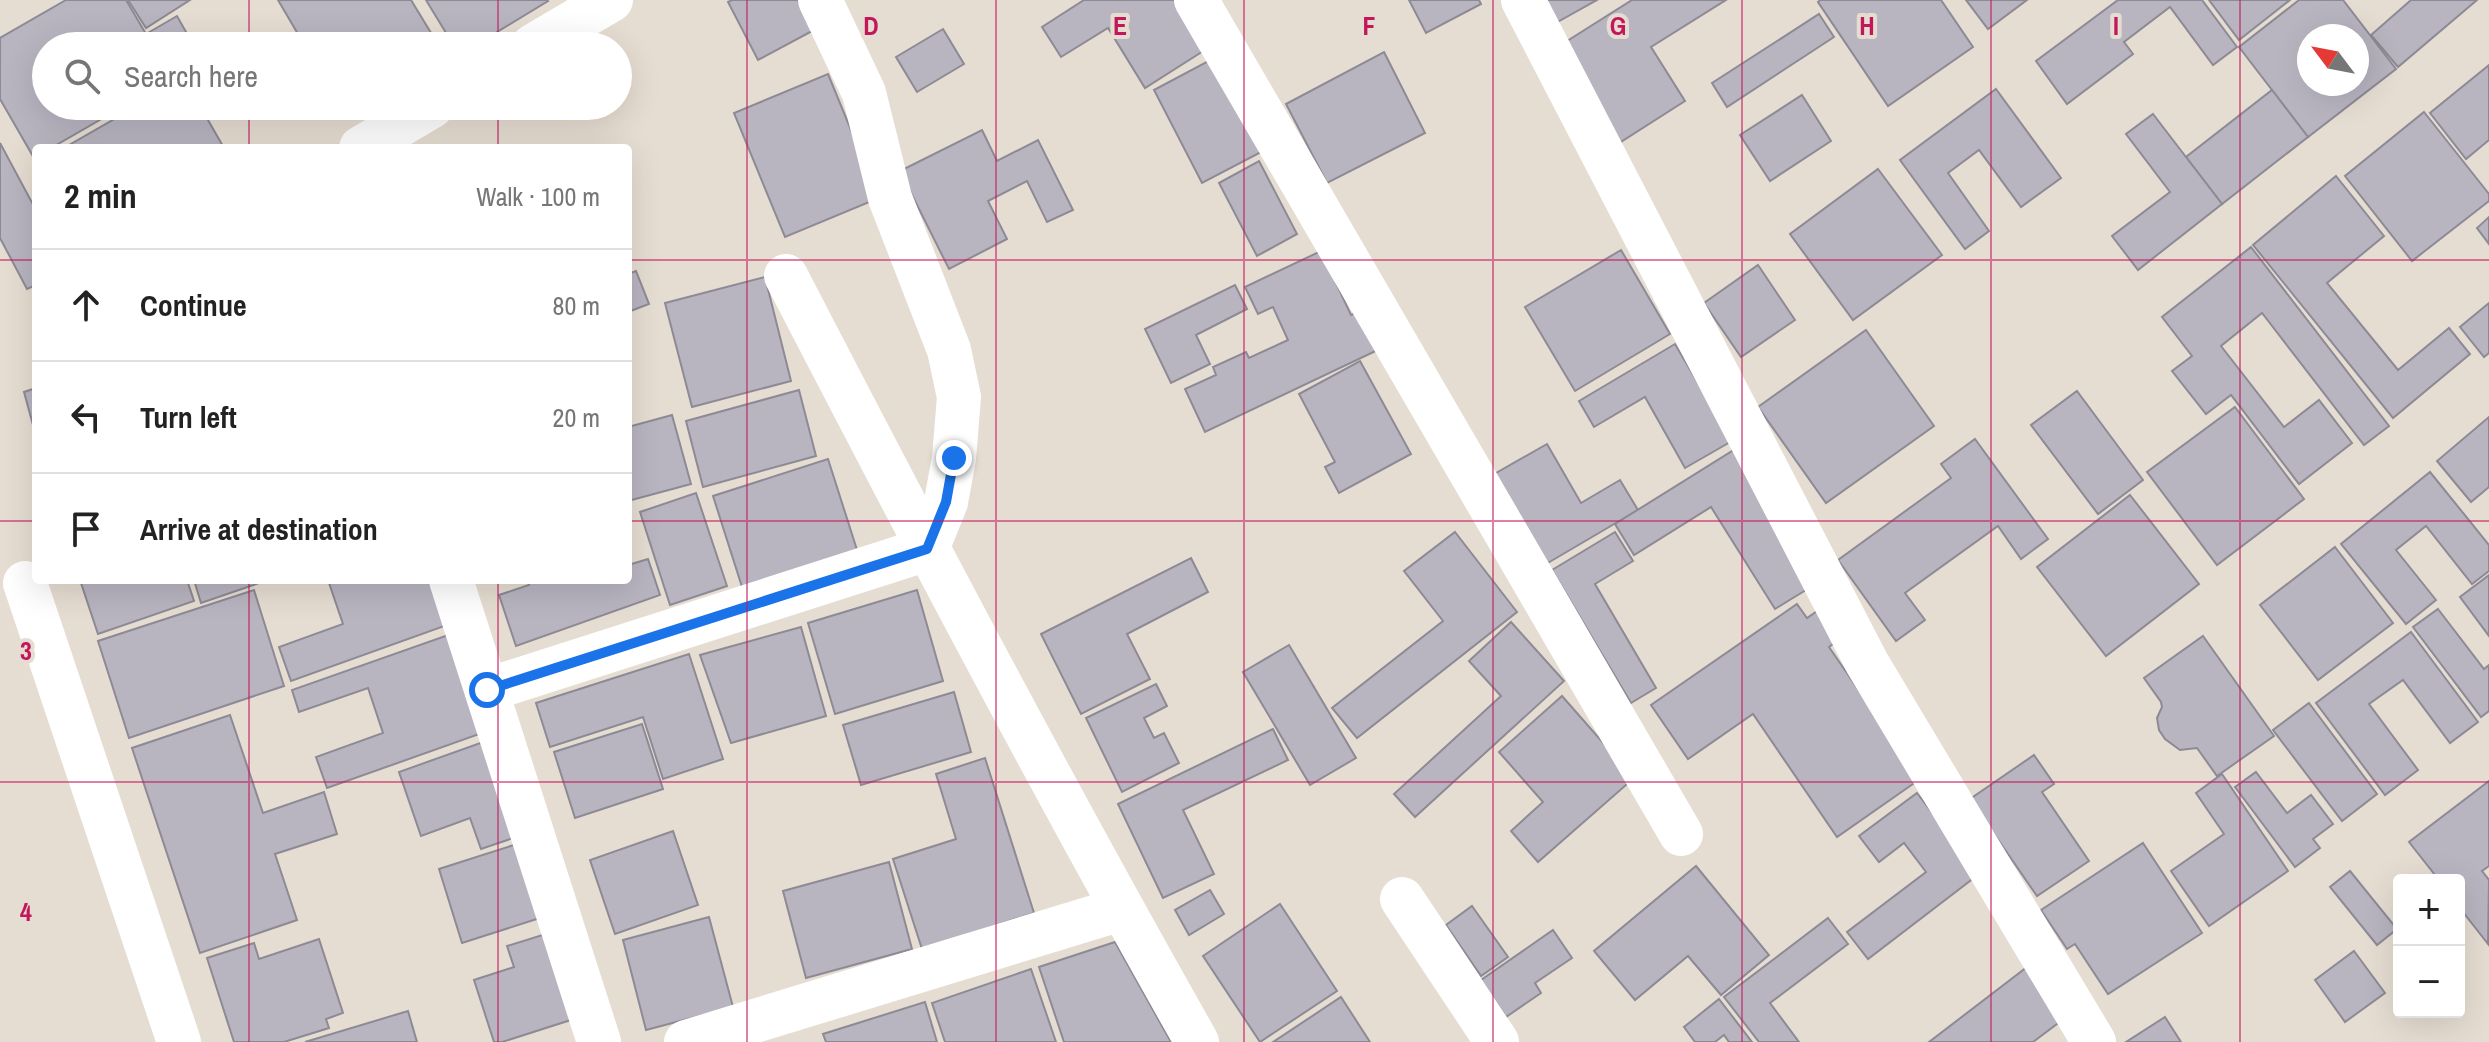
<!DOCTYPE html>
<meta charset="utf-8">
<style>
body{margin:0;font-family:"Archivo Narrow",sans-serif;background:#f6f6f6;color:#222}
.controls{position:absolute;right:24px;bottom:24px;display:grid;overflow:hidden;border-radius:8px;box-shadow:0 8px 32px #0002}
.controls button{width:72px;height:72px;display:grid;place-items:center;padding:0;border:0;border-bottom:2px solid #e0e0e0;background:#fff;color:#222;font:40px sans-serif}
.compass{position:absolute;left:2297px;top:24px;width:72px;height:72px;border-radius:50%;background:#fff;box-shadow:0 8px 32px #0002;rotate:302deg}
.stop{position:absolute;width:24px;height:24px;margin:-18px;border:6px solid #1a73e8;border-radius:50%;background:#fff}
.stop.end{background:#1a73e8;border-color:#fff;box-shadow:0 2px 8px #0008}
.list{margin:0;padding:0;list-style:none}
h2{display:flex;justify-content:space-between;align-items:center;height:104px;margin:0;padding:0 32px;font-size:34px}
h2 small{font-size:26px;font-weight:400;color:#767676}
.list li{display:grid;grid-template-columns:52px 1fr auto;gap:24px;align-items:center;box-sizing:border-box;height:112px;padding:0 32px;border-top:2px solid #e0e0e0}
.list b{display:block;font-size:30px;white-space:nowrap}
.list em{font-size:26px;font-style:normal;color:#767676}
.icon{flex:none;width:44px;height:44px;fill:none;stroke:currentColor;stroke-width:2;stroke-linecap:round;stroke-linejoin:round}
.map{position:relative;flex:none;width:2489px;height:1042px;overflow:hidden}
.search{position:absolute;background:#fff;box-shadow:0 8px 32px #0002;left:32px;top:32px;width:600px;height:88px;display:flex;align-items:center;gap:20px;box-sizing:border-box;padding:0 28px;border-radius:44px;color:#767676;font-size:30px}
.panel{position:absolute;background:#fff;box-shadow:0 8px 32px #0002;left:32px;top:144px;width:600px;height:440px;border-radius:8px}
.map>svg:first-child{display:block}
.building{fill:#b8b5c1;stroke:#8d8a95;stroke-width:2;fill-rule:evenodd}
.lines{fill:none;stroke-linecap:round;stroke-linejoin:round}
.minor{stroke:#fff;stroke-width:44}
.route{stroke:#1a73e8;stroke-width:10}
.grid{fill:none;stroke:#c2185b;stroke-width:2;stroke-opacity:0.55}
.grid-label{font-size:26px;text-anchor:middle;font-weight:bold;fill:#c2185b;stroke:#e6ddd2;stroke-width:8;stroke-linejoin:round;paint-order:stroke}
</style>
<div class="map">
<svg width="2489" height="1042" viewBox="0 0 2489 1042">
<rect width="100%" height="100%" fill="#e6ddd2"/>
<!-- building -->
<g class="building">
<polygon points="66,0 126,0 146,34 177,16 194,46 46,46 46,106 124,106 51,148 36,148 36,156 34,158 0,99 0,38"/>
<polygon points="128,0 190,0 146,28"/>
<polygon points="278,0 411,0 439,46 305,46"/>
<polygon points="426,0 547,0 548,1 474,46 454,46"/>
<polygon points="732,0 798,0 814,30 758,60 728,2"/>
<polygon points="1084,0 1178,0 1208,48 1145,88 1108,28 1061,57 1042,27"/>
<polygon points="1409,0 1479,0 1481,4 1426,33"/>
<polygon points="1541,0 1597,0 1554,24"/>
<polygon points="1632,0 1726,0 1651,47 1685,101 1616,145 1556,48"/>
<polygon points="1820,0 1941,0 1973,47 1888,106 1818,2"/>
<polygon points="1966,0 2027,0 1988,29"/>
<polygon points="2118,0 2202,0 2237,47 2213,65 2170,7 2124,42 2133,54 2067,104 2036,61"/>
<polygon points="2209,0 2290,0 2239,40"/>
<path d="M2299,0H2343L2396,69L2308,137L2239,47ZM2309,36H2357V84H2309Z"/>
<polygon points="2411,0 2477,0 2398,67 2371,35"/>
<polygon points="1819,14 1834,37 1727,107 1712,83"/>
<polygon points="943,29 964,64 917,92 896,57"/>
<polygon points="1384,52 1425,133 1327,183 1286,104"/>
<polygon points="1214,58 1263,151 1202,183 1154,90"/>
<polygon points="2489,65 2489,140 2466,159 2430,113"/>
<polygon points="828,74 879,198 785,237 734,113"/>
<polygon points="1996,89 2061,178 2021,207 1979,150 1948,173 1989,231 1965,249 1900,160"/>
<polygon points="2272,90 2308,137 2222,204 2186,157"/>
<polygon points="1802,95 1831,141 1770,181 1740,135"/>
<polygon points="137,106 200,106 224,148 64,148"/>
<polygon points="2424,112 2489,194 2489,201 2412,261 2345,176"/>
<polygon points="2153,114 2222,204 2138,270 2112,236 2170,192 2126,134"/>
<polygon points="982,130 997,161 1038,140 1073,210 1047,222 1027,181 988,201 1007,239 949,269 900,171"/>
<polygon points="0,143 36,210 36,285 27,289 0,238"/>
<polygon points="1259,161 1297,234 1257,256 1219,183"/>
<polygon points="1878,169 1942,255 1853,320 1790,234"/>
<polygon points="2336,176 2384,236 2327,283 2398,370 2449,328 2470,354 2393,418 2253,245"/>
<polygon points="2489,217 2489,244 2477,228"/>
<polygon points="2251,247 2389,426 2364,445 2262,313 2221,346 2284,427 2319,400 2352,443 2299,484 2231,395 2206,414 2172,371 2192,356 2162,317"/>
<polygon points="1621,250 1670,334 1575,391 1525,307"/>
<polygon points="1321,251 1351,315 1364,309 1382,348 1205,432 1185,389 1216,375 1213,367 1246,352 1249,358 1288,340 1273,307 1258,314 1245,287"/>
<polygon points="1758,265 1795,320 1741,357 1704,303"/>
<polygon points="636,271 649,304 628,312 628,274"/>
<polygon points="765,277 791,381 692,407 665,303"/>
<polygon points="1235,285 1247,309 1196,335 1210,364 1171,383 1145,329"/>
<polygon points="2489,303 2489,353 2484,357 2460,327"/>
<polygon points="1866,330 1934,426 1826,503 1758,407"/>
<polygon points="1675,344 1732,441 1685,468 1645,397 1594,427 1579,401"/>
<polygon points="1360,361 1411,454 1339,493 1325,467 1335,462 1299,394"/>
<polygon points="36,388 36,436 24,392"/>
<polygon points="799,390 816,456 703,487 686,421"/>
<polygon points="2077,391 2143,480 2098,514 2031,425"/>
<polygon points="2235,407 2304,499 2217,565 2147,472"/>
<polygon points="672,415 691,484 628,501 628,427"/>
<polygon points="2489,417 2489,487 2471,502 2437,461"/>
<polygon points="1975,439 2048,539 2021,559 1998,526 1905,593 1925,620 1896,641 1838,560 1951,478 1941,464"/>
<polygon points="1547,444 1581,503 1620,480 1638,510 1541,567 1489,477"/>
<polygon points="1737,448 1819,582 1775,609 1711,507 1634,555 1615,524"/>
<polygon points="828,459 858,553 743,590 713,496"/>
<polygon points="2430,472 2489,545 2489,571 2472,584 2426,526 2396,550 2436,600 2406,624 2341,544"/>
<polygon points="696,493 727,586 670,605 640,512"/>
<polygon points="2130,495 2199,584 2106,656 2037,567"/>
<polygon points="1455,532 1517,612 1357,738 1332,708 1443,621 1404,571"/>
<polygon points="1615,532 1633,561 1595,584 1656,688 1631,703 1552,570"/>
<polygon points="2335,547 2393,623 2318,680 2260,605"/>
<polygon points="1191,558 1208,592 1127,634 1150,679 1081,714 1041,634"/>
<polygon points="648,559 660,595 516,646 499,595 529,585 527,580 628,580 628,565"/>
<polygon points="2489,575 2489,636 2460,597"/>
<polygon points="80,580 187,580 194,601 98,634"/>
<polygon points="194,580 268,580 201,603"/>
<polygon points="328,580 434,580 450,624 291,681 279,647 343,624"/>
<polygon points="254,590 284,686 129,738 98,641"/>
<polygon points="917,590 943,681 835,714 808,623"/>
<polygon points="1797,604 1807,618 1823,607 1843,637 1829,647 1920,779 1837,837 1753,714 1688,759 1651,705"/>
<polygon points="2438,609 2484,669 2489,665 2489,711 2481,717 2413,627"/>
<polygon points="1511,622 1564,681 1415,817 1394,794 1501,696 1469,661"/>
<polygon points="801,627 826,716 731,743 700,655"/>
<polygon points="2411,632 2478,722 2450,743 2403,680 2369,704 2418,770 2385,795 2316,703"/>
<polygon points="451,634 485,732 327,788 316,757 383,733 368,688 299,712 292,690"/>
<polygon points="2203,636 2274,736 2217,776 2197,748 2180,750 2165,739 2159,730 2157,718 2162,707 2161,702 2144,678"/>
<polygon points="1289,645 1356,758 1310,785 1243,672"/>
<polygon points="689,654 723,759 663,779 643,717 550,747 536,703"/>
<polygon points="1156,684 1167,706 1144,718 1154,738 1164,733 1179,763 1122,792 1086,718"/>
<polygon points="954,692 971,752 861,785 843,725"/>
<polygon points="1562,696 1634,778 1538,862 1511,831 1543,802 1499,752"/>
<polygon points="2309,703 2377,794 2342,821 2273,730"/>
<polygon points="230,715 263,813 324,792 337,834 275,854 297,920 200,953 132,748"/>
<polygon points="642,724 663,789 575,818 554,752"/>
<polygon points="1273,729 1288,760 1183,810 1214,874 1163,898 1118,804"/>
<polygon points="486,741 519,836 481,849 470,818 421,836 399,772"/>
<polygon points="2034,755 2054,784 2042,792 2089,861 2037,896 1970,799"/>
<polygon points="985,758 1034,913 922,949 893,859 956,839 936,774"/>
<polygon points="2256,772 2287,813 2311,795 2333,824 2313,839 2320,848 2295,867 2235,787"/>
<polygon points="2222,774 2288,871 2209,926 2171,871 2224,834 2196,793"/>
<polygon points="2489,781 2489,866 2482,871 2489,880 2488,944 2459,907 2459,880 2439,880 2409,842"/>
<polygon points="1917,793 1979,874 1868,959 1847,932 1926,872 1904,843 1879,862 1859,836"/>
<polygon points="673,831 698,905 615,934 590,860"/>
<polygon points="520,843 543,917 462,943 439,869"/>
<polygon points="2143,843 2202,933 2108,994 2075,944 2067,949 2041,910"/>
<polygon points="889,862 912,949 806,978 783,891"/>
<polygon points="1696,866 1769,955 1721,995 1688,956 1635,1000 1594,951"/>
<polygon points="2350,871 2397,929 2377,945 2330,887"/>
<polygon points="1210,890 1224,914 1189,935 1175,910"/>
<polygon points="1280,904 1337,991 1260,1042 1203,956"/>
<polygon points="1472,906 1508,957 1481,976 1446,925"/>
<polygon points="709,917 733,1007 646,1030 623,940"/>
<polygon points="1828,918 1848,944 1770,1003 1799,1042 1759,1042 1724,997"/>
<polygon points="1553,930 1572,958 1535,983 1541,993 1506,1017 1481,980"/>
<polygon points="549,933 577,1018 502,1042 494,1042 474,980 514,967 507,946"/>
<polygon points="319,939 343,1013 326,1019 329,1028 284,1042 234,1042 207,958 254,943 259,959"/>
<polygon points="1115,942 1171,1042 1064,1042 1039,967"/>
<polygon points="2354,951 2385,993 2345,1022 2315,980"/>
<polygon points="2031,964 2069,1015 2033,1042 1929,1042"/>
<polygon points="1031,969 1056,1042 945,1042 932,1003"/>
<polygon points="1341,997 1370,1042 1273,1042"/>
<polygon points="1719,999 1752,1042 1729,1042 1724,1035 1715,1042 1695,1042 1684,1027"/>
<polygon points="925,1002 937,1042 826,1042 823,1034"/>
<polygon points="408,1011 417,1042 305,1042"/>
<polygon points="2165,1017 2181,1042 2126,1042"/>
</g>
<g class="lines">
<!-- minor -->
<g class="minor">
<polyline points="1196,0 1681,834"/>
<polyline points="1523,0 1867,663 2094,1042"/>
<polyline points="533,46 611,0"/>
<polyline points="361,148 432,106"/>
<path d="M786,276C919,533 1054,790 1197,1042"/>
<polyline points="451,580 599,1042"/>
<polyline points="25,583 179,1042"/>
<polyline points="487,690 927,549 946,502 954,458 959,397 949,350 890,198 864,93 820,0"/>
<polyline points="1402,899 1497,1042"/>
<polyline points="686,1042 1121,909"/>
</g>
</g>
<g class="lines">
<!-- route -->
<polyline class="route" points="487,690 927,549 946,502 954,458"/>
</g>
<!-- grid -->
<path class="grid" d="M249,0V46M498,0V46M747,0V1042M996,0V1042M1244,0V1042M1493,0V1042M1742,0V1042M1991,0V1042M2240,0V1042M249,106V148M498,106V148M0,260H36M628,260H2489M0,521H36M628,521H2489M249,580V1042M498,580V1042M0,782H2489"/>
<g class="grid-label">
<text x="871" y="35">D</text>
<text x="1120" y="35">E</text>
<text x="1369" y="35">F</text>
<text x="1618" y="35">G</text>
<text x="1867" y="35">H</text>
<text x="2116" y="35">I</text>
<text x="26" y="660">3</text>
<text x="26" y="921">4</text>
</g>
</svg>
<div class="controls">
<button>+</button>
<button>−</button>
</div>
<svg class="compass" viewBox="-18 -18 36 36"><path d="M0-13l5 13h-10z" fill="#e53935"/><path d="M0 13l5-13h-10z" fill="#767676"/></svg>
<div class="stop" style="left:487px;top:690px"></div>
<div class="stop end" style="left:954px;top:458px"></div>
<div class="search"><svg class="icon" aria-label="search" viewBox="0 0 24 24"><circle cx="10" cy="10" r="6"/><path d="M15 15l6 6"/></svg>Search here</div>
<section class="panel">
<h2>2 min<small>Walk · 100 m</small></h2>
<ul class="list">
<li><svg class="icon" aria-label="ahead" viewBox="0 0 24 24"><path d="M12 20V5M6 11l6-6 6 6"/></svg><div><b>Continue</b></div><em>80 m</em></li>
<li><svg class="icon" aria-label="left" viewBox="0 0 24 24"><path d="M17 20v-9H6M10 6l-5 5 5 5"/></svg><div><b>Turn left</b></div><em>20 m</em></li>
<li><svg class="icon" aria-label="arrive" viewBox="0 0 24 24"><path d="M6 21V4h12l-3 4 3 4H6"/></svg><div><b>Arrive at destination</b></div></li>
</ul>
</section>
</div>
